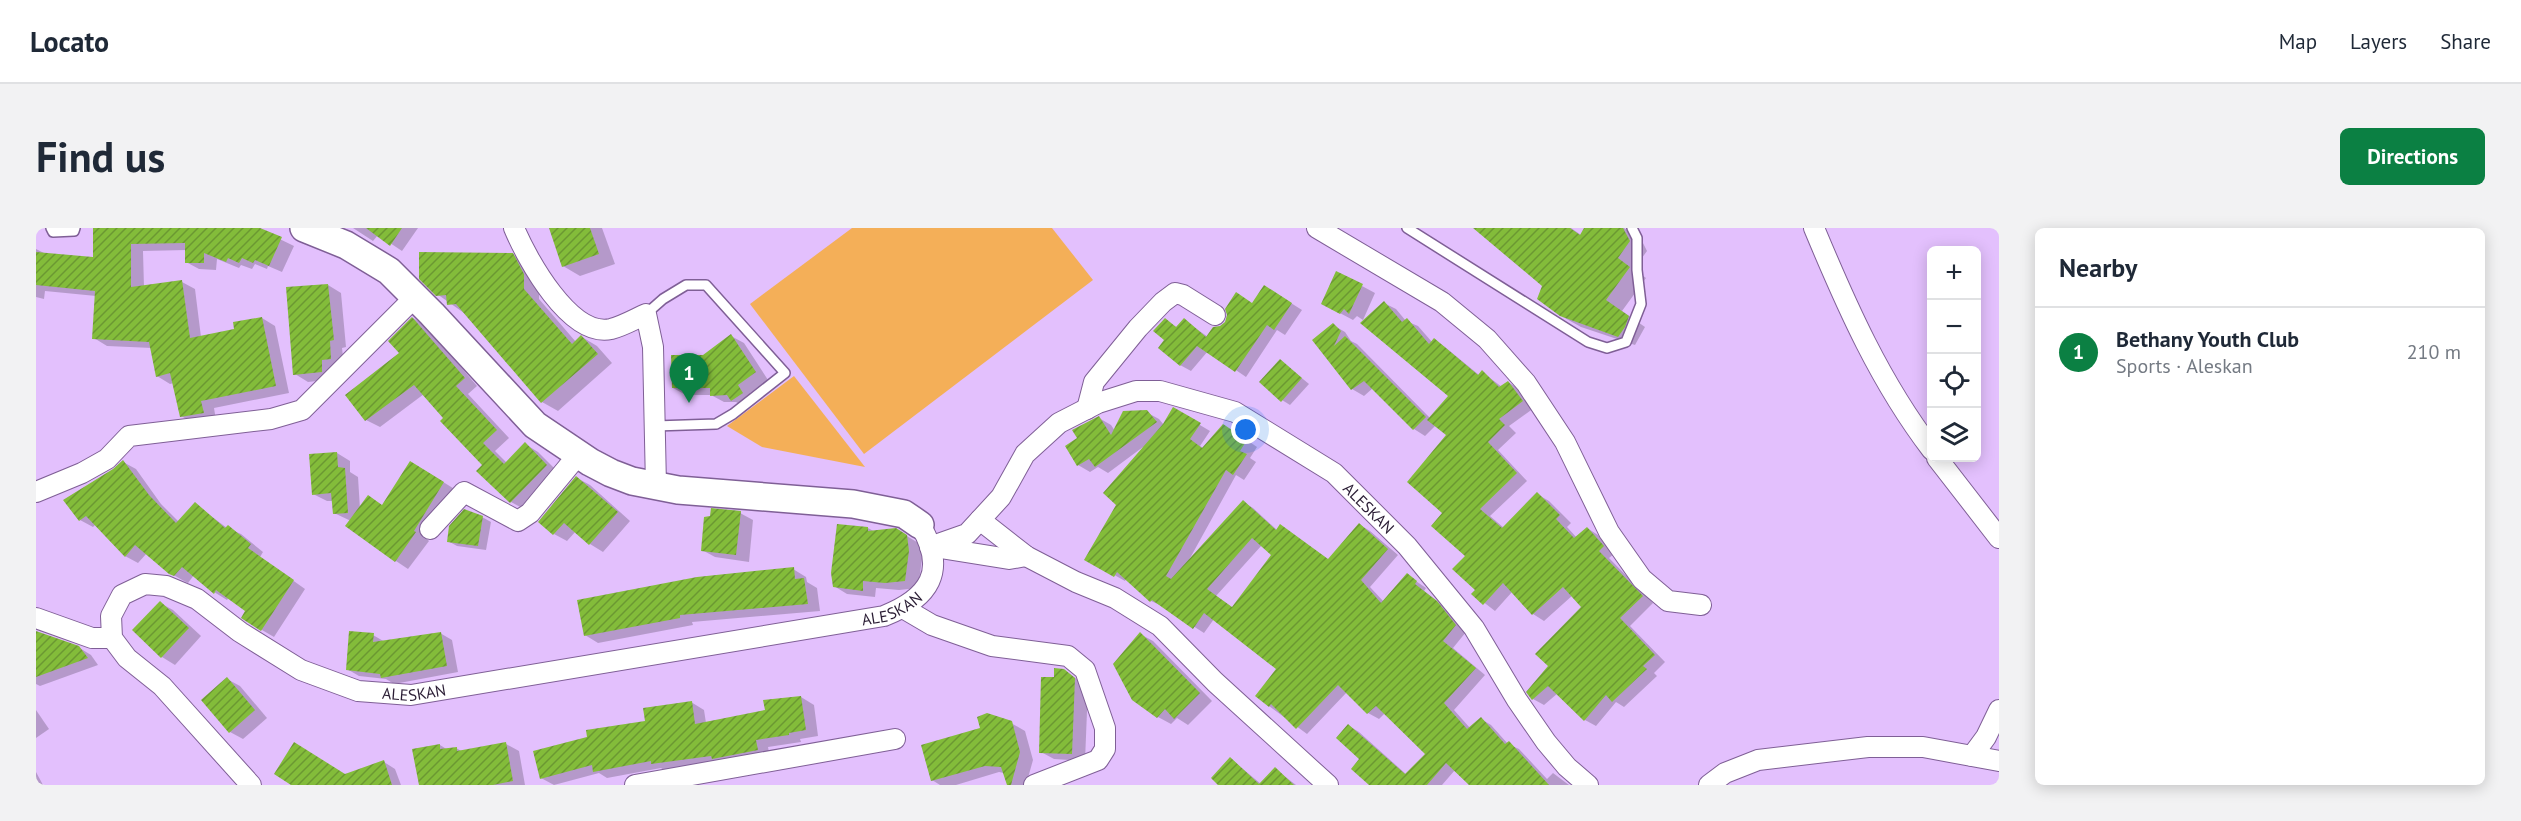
<!DOCTYPE html>
<meta charset="utf-8">
<style>
body{margin:0;font-family:"PT Sans",sans-serif;background:#f2f2f3;color:#1f2937}
.controls{position:absolute;right:18px;top:18px;display:grid;overflow:hidden;border-radius:9px;box-shadow:0 3px 15px #0003}
.controls button{width:54px;height:54px;display:grid;place-items:center;padding:0;border:0;border-bottom:2px solid #e0e1e3;background:#fff;color:#1f2937;font:30px sans-serif}
.you{position:absolute;left:1210px;top:202px;width:21px;height:21px;margin:-15px;border:4px solid #fff;border-radius:50%;background:#1a73e8;box-shadow:0 0 0 9px #1a73e833}
.badge{display:grid;place-items:center;width:39px;height:39px;border-radius:50%;background:#0b8043;color:#fff;font-size:20px;font-weight:700}
.pin{position:absolute;translate:-50% -50px;filter:drop-shadow(0 2px 3px #0008)}
.pin::after{content:'';position:absolute;top:32px;width:21px;height:18px;background:inherit;clip-path:polygon(0 0,100% 0,50% 100%)}
.list{margin:0;padding:0;list-style:none}
h2{display:flex;justify-content:space-between;align-items:center;height:78px;margin:0;padding:0 24px;font-size:26px}
h2 small{font-size:20px;font-weight:400;color:#747a83}
.list li{display:grid;grid-template-columns:39px 1fr auto;gap:18px;align-items:center;box-sizing:border-box;height:90px;padding:0 24px;border-top:2px solid #e0e1e3}
.list b{display:block;font-size:22px;white-space:nowrap}
.list p{margin:0;font-size:20px;white-space:nowrap;color:#747a83}
.list em{font-size:20px;font-style:normal;color:#747a83}
.icon{flex:none;width:33px;height:33px;fill:none;stroke:currentColor;stroke-width:2;stroke-linecap:round;stroke-linejoin:round}
.map{position:relative;flex:none;width:1963px;height:557px;overflow:hidden;border-radius:9px}
header{display:flex;align-items:center;gap:36px;box-sizing:border-box;height:84px;padding:0 30px;background:#fff;border-bottom:2px solid #e0e1e3}
header strong{font-size:28px}
nav{display:flex;gap:33px;margin-inline-start:auto;font-size:21px}
.intro{display:flex;align-items:center;justify-content:space-between;box-sizing:border-box;height:144px;padding:0 36px}
h1{margin:0;font-size:42px}
.button{padding:15px 27px;border-radius:9px;background:#0b8043;color:#fff;font-size:21px;font-weight:700}
main{display:flex;gap:36px;padding:0 36px}
aside{flex:1;background:#fff;border-radius:9px;box-shadow:0 3px 15px #0003}
.map>svg:first-child{display:block}
.park{fill:#f4af58}
.shadow{fill:#0003;fill-rule:evenodd}
.building{fill:url(#building-hatch);fill-rule:evenodd}
.lines{fill:none;stroke-linecap:round;stroke-linejoin:round}
.lane-casing{stroke:#7f5f96;stroke-width:12}
.street-casing{stroke:#7f5f96;stroke-width:22}
.secondary-casing{stroke:#7f5f96;stroke-width:30}
.lane{stroke:#fff;stroke-width:9}
.street{stroke:#fff;stroke-width:20}
.secondary{stroke:#fff;stroke-width:27}
.labels{text-anchor:middle;dominant-baseline:central;stroke-width:5;stroke-linejoin:round;paint-order:stroke}
.street-label{font-size:16px;fill:#2a1d34;stroke:#e3c0fd}
</style>
<header>
<strong>Locato</strong>
<nav><a>Map</a><a>Layers</a><a>Share</a></nav>
</header>
<div class="intro"><h1>Find us</h1><a class="button">Directions</a></div>
<main>
<div class="map">
<svg width="1963" height="557" viewBox="0 0 1963 557">
<defs>
<pattern id="building-hatch" width="6" height="6" patternUnits="userSpaceOnUse" patternTransform="scale(1.5)"><rect width="6" height="6" fill="#83bc3a"/><path d="M-1 1l2-2M0 6l6-6M5 7l2-2" fill="none" stroke="#6b9832"/></pattern>
</defs>
<rect width="100%" height="100%" fill="#e3c0fd"/>
<!-- park -->
<g class="park">
<polygon points="816,0 1016,0 1057,52 828,226 714,76"/>
<polygon points="758,148 829,239 726,219 691,198"/>
</g>
<!-- shadow -->
<g class="shadow">
<polygon points="59,0 221,0 258,18 246,44 232,38 231,41 219,36 216,41 205,37 203,40 181,31 180,42 163,41 150,34 151,22 107,23 108,59 146,54 159,61 165,109 200,102 226,90 239,98 253,165 178,180 180,192 158,195 145,188 138,155 134,156 121,148 116,120 71,118 58,110 60,68 9,63 8,71 0,69 0,21 12,27 58,30"/>
<polygon points="317,0 382,0 366,23 342,7 337,13"/>
<polygon points="514,0 566,0 579,36 544,48 527,38"/>
<polygon points="1439,0 1535,0 1545,7 1550,0 1588,0 1606,13 1611,23 1598,41 1610,50 1586,83 1609,99 1599,117 1545,99 1527,89 1508,57"/>
<polygon points="476,26 492,36 503,56 503,71 540,114 546,109 561,118 576,135 522,183 506,174 428,85 401,66"/>
<polygon points="292,57 305,65 310,119 306,120 308,138 299,151 272,154 259,146"/>
<polygon points="1326,58 1339,65 1327,92 1321,88 1317,92 1300,83"/>
<polygon points="1239,65 1266,82 1249,107 1241,102 1210,149 1172,123 1155,143 1144,137 1130,112 1129,92 1142,100 1148,92 1172,109 1217,76"/>
<polygon points="1348,75 1360,81 1370,93 1382,98 1396,114 1398,112 1409,119 1443,147 1446,144 1466,159 1472,154 1483,161 1498,180 1473,198 1480,205 1462,222 1491,253 1454,288 1468,300 1501,266 1513,273 1535,295 1531,299 1541,310 1551,300 1562,307 1579,325 1573,330 1617,375 1594,398 1629,434 1618,445 1621,448 1588,479 1580,474 1560,498 1549,492 1522,465 1508,477 1497,471 1547,379 1537,367 1508,393 1497,386 1476,364 1459,383 1437,366 1441,362 1431,328 1408,285 1412,207 1400,197 1389,208 1378,201 1337,160 1328,168 1316,161 1278,112 1297,97 1309,104 1315,113 1321,116 1394,190 1414,167"/>
<polygon points="377,90 390,98 441,158 432,166 473,210 459,223 471,235 489,216 502,224 523,245 488,281 475,274 448,237 388,166 344,199 330,192 366,126"/>
<polygon points="695,108 708,115 732,152 714,165 719,173 710,180 700,174 688,174 675,167 650,167 637,160 667,128"/>
<polygon points="1244,132 1273,156 1254,177 1246,172"/>
<path d="M1137,181L1174,203L1164,218L1167,220L1198,203L1221,219L1214,230L1220,234L1208,252L1200,247L1153,332L1207,274L1217,280L1241,302L1245,298L1293,332L1324,297L1334,303L1362,327L1334,359L1348,374L1371,347L1390,360L1388,363L1411,381L1430,404L1417,420L1449,447L1418,482L1434,500L1445,491L1455,497L1472,516L1483,521L1511,551L1517,545L1533,557H1435L1419,542L1406,557H1335L1317,541L1325,531L1313,498L1323,504L1371,547L1391,526L1349,485L1343,491L1332,485L1311,464L1271,506L1233,478L1242,441L1178,391L1168,405L1126,378L1115,373L1090,351L1089,353L1050,331L1082,276L1107,219L1072,245L1062,239L1054,244L1042,237L1043,210L1063,190L1075,197L1079,203L1110,184L1123,191L1128,197ZM1226,317L1237,327L1197,380L1180,368Z"/>
<polygon points="301,225 314,233 314,244 322,249 324,281 333,269 347,278 388,242 420,262 391,311 393,313 372,341 360,333 315,293 298,285 297,273 291,273 277,266"/>
<polygon points="87,234 100,241 125,276 143,294 159,276 191,300 205,306 227,324 224,329 269,361 238,409 226,402 211,383 193,369 191,372 178,364 158,347 152,355 148,353 134,345 111,325 102,335 89,328 60,296 57,299 44,292 78,242"/>
<polygon points="541,250 554,257 594,293 567,324 554,316 540,303 531,313 518,306"/>
<polygon points="704,285 717,292 713,334 679,329 666,322"/>
<polygon points="446,289 455,294 450,322 421,318 412,313"/>
<polygon points="802,297 832,300 839,304 861,302 884,316 886,331 882,360 863,362 840,360 839,369 811,366 798,358"/>
<polygon points="757,341 770,349 771,354 781,360 784,383 656,394 657,397 562,415 549,407"/>
<polygon points="124,375 137,382 165,408 139,437 126,429 98,402"/>
<polygon points="0,404 42,419 55,427 62,437 4,458 0,456"/>
<polygon points="404,405 416,412 422,444 358,456 350,451 323,448 311,441 337,407 349,414"/>
<polygon points="1104,406 1117,413 1176,473 1152,497 1141,490 1135,496 1122,489"/>
<polygon points="1028,442 1052,459 1049,533 1018,531 1005,524"/>
<polygon points="191,451 204,458 231,490 207,511 194,504"/>
<polygon points="765,469 778,477 782,508 764,511 765,514 732,519 734,529 629,543 625,540 571,550 563,545 518,557 505,550 611,494 655,474 668,482 670,495 730,484"/>
<polygon points="0,482 13,501 0,510"/>
<polygon points="975,495 989,503 997,532 990,557 972,557 968,545 963,544 920,557 904,557 896,552"/>
<polygon points="470,516 483,523 489,557 385,557 378,522 404,517 412,522 420,520 427,524"/>
<polygon points="1195,531 1225,556 1239,541 1260,557 1185,557 1177,550"/>
<polygon points="348,534 359,541 365,557 258,557 240,545 310,547"/>
<polygon points="0,544 7,557 0,557"/>
</g>
<!-- building -->
<g class="building">
<polygon points="57,0 224,0 246,9 233,38 219,32 217,35 206,30 203,35 192,30 190,34 168,25 168,35 149,35 149,15 95,16 95,59 146,52 154,110 198,101 197,94 226,89 240,158 165,173 168,185 144,189 134,145 120,149 113,114 56,111 59,63 0,57 0,24 57,29"/>
<polygon points="330,0 366,0 354,18"/>
<polygon points="513,0 554,0 563,26 526,39"/>
<polygon points="1437,0 1534,0 1544,7 1548,0 1587,0 1594,13 1582,30 1594,39 1570,72 1593,88 1589,99 1582,109 1524,88 1501,71 1506,58"/>
<polygon points="383,24 477,25 488,46 488,61 536,116 545,107 562,126 505,175 420,76 411,77 410,67 400,68 383,51"/>
<polygon points="1300,43 1327,56 1313,86 1308,81 1304,86 1285,76"/>
<polygon points="292,56 298,112 294,113 295,131 286,132 286,144 257,147 250,59"/>
<polygon points="1228,57 1256,75 1238,102 1231,97 1199,144 1161,118 1144,138 1122,120 1128,112 1117,103 1129,90 1140,99 1148,90 1170,109 1177,99 1184,98 1189,94 1191,87 1189,81 1200,64 1216,75"/>
<polygon points="1348,73 1366,94 1371,90 1393,116 1398,110 1442,147 1446,142 1463,159 1472,153 1487,173 1463,191 1469,197 1452,214 1481,245 1444,281 1466,300 1501,264 1524,287 1520,291 1538,310 1551,299 1568,318 1563,323 1607,368 1584,390 1619,427 1607,438 1611,441 1576,474 1570,467 1548,493 1512,458 1496,472 1490,464 1512,438 1499,426 1545,379 1527,359 1496,387 1467,355 1447,377 1435,366 1439,362 1416,341 1429,328 1395,298 1406,285 1371,254 1410,207 1391,192 1412,168 1324,95"/>
<polygon points="376,89 429,150 420,158 461,202 447,215 468,236 489,214 511,237 474,275 440,243 446,237 404,193 407,190 378,157 329,193 309,167 363,125 352,113"/>
<polygon points="1297,95 1305,103 1298,118 1309,108 1390,189 1377,202 1328,153 1315,162 1276,112"/>
<polygon points="695,106 720,144 702,157 707,165 695,173 691,167 674,168 674,160 636,160 635,127 667,127"/>
<polygon points="1244,131 1266,150 1245,174 1223,154"/>
<path d="M1137,179L1165,195L1154,211L1166,220L1187,196L1211,212L1204,223L1211,226L1197,247L1190,242L1130,348L1135,351L1207,272L1240,302L1244,296L1292,331L1323,295L1352,321L1325,352L1345,375L1371,345L1381,353L1379,356L1401,373L1420,397L1407,413L1440,440L1408,475L1431,501L1445,489L1469,516L1473,513L1513,557H1433L1410,535L1391,557H1333L1315,541L1323,531L1300,510L1312,496L1369,546L1389,526L1340,478L1331,486L1302,457L1260,501L1235,476L1233,479L1219,468L1240,441L1168,385L1157,401L1116,372L1114,374L1081,344L1078,349L1048,332L1080,277L1067,265L1127,196ZM1216,310L1235,327L1196,379L1171,361Z"/>
<polygon points="1111,182 1121,194 1059,239 1053,231 1041,238 1029,218 1041,210 1036,202 1063,188 1075,207 1087,183"/>
<polygon points="301,224 302,239 309,240 312,285 297,286 295,265 276,267 273,226"/>
<polygon points="87,232 113,267 140,295 159,274 189,300 192,297 215,316 212,320 258,352 225,403 205,390 209,383 180,362 178,366 146,339 138,348 133,346 99,317 89,329 50,288 43,293 27,272 77,241"/>
<polygon points="374,233 408,254 378,303 380,304 359,334 309,298 332,267 346,277"/>
<polygon points="540,248 582,284 553,317 528,295 517,307 502,294"/>
<polygon points="675,280 705,283 700,327 665,323 668,289 674,288"/>
<polygon points="428,281 447,288 442,318 411,314 413,298"/>
<polygon points="801,296 832,299 832,303 860,300 871,307 873,323 869,353 849,355 827,353 827,363 797,359 795,345"/>
<polygon points="758,339 759,351 768,350 772,376 644,387 644,390 548,408 541,372 661,349"/>
<polygon points="124,373 153,400 125,430 96,402"/>
<polygon points="0,403 43,418 52,430 0,449"/>
<polygon points="313,403 338,405 337,414 405,404 411,438 345,450 344,446 310,442"/>
<polygon points="1104,404 1164,465 1138,491 1129,481 1121,490 1096,472 1077,436"/>
<polygon points="1018,440 1028,441 1039,450 1036,526 1003,525 1005,449 1018,449"/>
<polygon points="191,449 219,482 193,505 165,472"/>
<polygon points="765,468 770,502 753,505 753,507 720,512 722,522 676,531 675,528 615,536 615,533 557,544 556,537 504,551 497,523 551,509 550,502 609,493 607,480 656,473 659,496 729,482 727,472"/>
<polygon points="951,485 976,493 984,524 975,557 971,557 965,539 949,538 895,553 885,517 944,500 941,489"/>
<polygon points="258,514 309,546 348,532 356,557 255,557 238,546"/>
<polygon points="470,514 477,553 457,557 383,557 376,521 404,516 404,521 421,519 421,523"/>
<polygon points="1194,529 1223,556 1239,539 1258,557 1182,557 1175,550"/>
</g>
<g class="lines">
<!-- lane casing -->
<g class="lane-casing">
<g id="lane">
<polyline points="15,0 17,4 38,3 39,0"/>
<polyline points="1371,0 1552,114 1571,120 1590,114 1605,76 1601,42 1601,10 1596,0"/>
<polyline points="610,86 627,71 650,57 670,57 749,145 697,186 680,196 619,198"/>
</g>
</g>
<!-- street casing -->
<g class="street-casing">
<g id="street">
<path d="M478,0C491,31 534,110 575,101C587,98 599,91 610,86L617,119L620,258"/>
<polyline points="1281,0 1406,74 1451,111 1490,155 1529,214 1573,304 1606,351 1632,373 1665,377"/>
<path d="M1778,0C1811,79 1844,154 1896,222"/>
<polyline points="1051,181 1058,154 1102,100 1127,74 1139,65 1147,67 1179,87"/>
<polyline points="1901,230 1963,310"/>
<polyline points="0,264 46,245 71,231 93,208 235,191 266,182 379,69"/>
<polyline points="944,292 990,328 1040,354 1079,370 1124,398 1179,454 1292,557"/>
<polyline points="394,301 428,264 482,293 494,285 542,227"/>
<path id="s1" d="M894,319L931,306L965,269L989,226L1023,195L1062,175L1100,163H1124L1199,184L1298,245L1371,318L1438,400L1481,472L1510,514L1531,539L1552,557"/>
<polyline points="898,319 973,331 990,328"/>
<polyline points="867,380 896,397 956,418 1032,428 1049,442 1069,500 1069,521 1062,532 998,557"/>
<polyline points="0,390 56,410 76,410"/>
<polyline points="1936,528 1950,509 1963,482"/>
<path id="s2" d="M215,557L126,458L91,430L76,410L75,388L86,367L109,356L130,358L161,371L204,404L265,442L322,463L375,467L848,388C893,370 912,343 884,297"/>
<polyline points="599,557 859,511"/>
<polyline points="1673,557 1689,545 1722,532 1832,519 1887,519 1963,533"/>
</g>
</g>
<!-- secondary casing -->
<g class="secondary-casing">
<polyline id="secondary" points="268,0 310,17 353,43 396,86 499,197 554,234 575,245 596,253 642,262 817,276 868,286 884,297"/>
</g>
<!-- lane -->
<use href="#lane" class="lane"/>
<!-- street -->
<use href="#street" class="street"/>
<!-- secondary -->
<use href="#secondary" class="secondary"/>
</g>
<g class="labels">
<!-- street labels -->
<g class="street-label">
<text stroke="none"><textPath href="#s1" startOffset="536">ALESKAN</textPath></text>
<text stroke="none"><textPath href="#s2" startOffset="1058">ALESKAN</textPath></text>
<text stroke="none"><textPath href="#s2" startOffset="572">ALESKAN</textPath></text>
</g>
</g>
</svg>
<div class="controls">
<button>+</button>
<button>−</button>
<button><svg class="icon" aria-label="locate" viewBox="0 0 24 24"><circle cx="12" cy="12" r="6"/><path d="M12 2v4M12 18v4M2 12h4M18 12h4"/></svg></button>
<button><svg class="icon" aria-label="layers" viewBox="0 0 24 24"><path d="M12 4l9 5-9 5-9-5zM3 14l9 5 9-5"/></svg></button>
</div>
<div class="you"></div>
<div class="pin badge" style="left:653px;top:175px">1</div>
</div>
<aside>
<h2>Nearby<small></small></h2>
<ul class="list">
<li><span class="badge">1</span><div><b>Bethany Youth Club</b><p>Sports · Aleskan</p></div><em>210 m</em></li>
</ul>
</aside>
</main>
